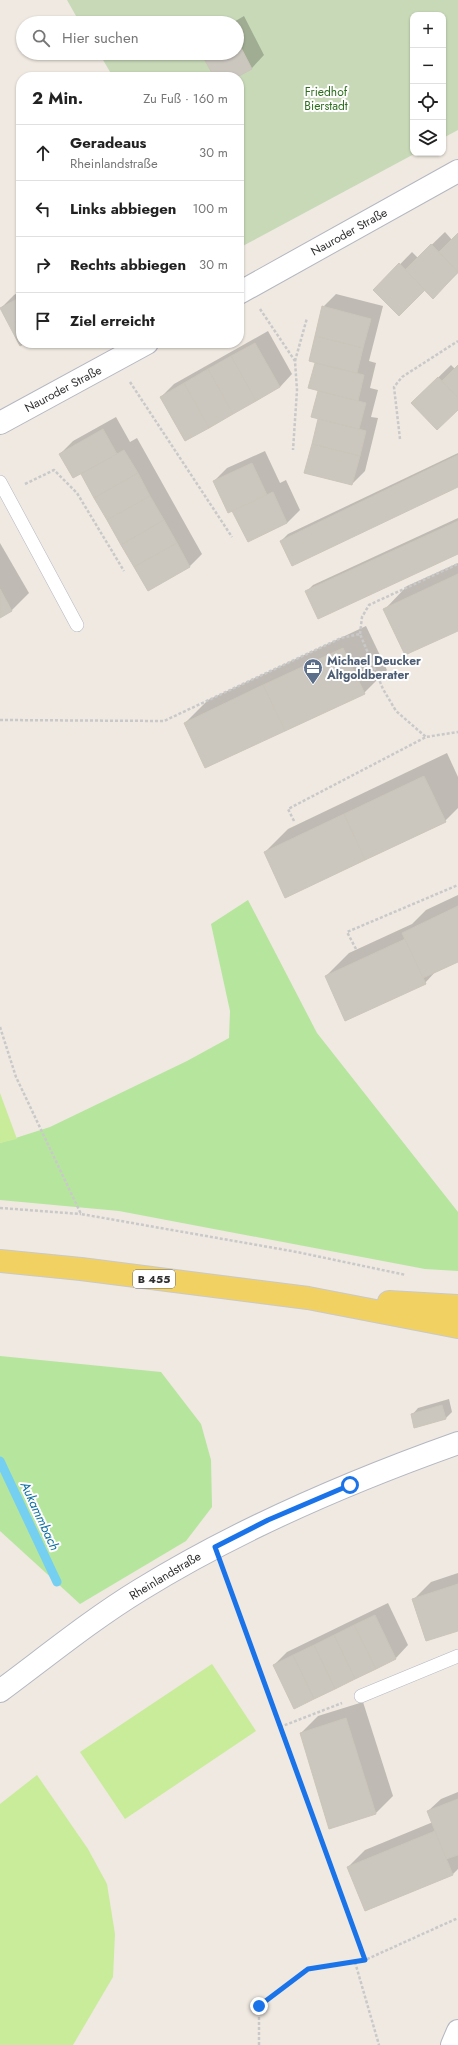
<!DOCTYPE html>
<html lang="de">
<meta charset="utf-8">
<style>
body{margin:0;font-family:Jost,sans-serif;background:#f2f2f2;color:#222}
.controls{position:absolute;right:12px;top:12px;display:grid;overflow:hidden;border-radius:8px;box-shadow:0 1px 3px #0004}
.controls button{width:36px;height:36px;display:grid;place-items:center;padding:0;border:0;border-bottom:1px solid #e0e0e0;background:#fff;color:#222;font:20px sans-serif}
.stop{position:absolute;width:12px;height:12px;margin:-9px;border:3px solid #1a73e8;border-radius:50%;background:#fff}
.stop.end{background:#1a73e8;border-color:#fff;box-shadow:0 1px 4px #0008}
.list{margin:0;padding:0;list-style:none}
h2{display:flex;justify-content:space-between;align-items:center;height:52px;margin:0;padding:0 16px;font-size:17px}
h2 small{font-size:13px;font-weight:400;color:#767676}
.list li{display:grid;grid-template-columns:26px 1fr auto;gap:12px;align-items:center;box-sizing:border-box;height:56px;padding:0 16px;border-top:1px solid #e0e0e0}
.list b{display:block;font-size:15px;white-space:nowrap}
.list p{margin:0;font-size:13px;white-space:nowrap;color:#767676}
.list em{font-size:13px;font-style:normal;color:#767676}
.icon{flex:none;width:22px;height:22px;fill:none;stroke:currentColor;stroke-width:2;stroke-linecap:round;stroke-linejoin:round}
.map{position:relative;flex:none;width:458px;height:2045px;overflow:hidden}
.search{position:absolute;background:#fff;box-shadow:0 1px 3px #0004;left:16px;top:16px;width:228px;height:44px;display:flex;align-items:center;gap:10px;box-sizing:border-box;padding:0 14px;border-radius:22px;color:#767676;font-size:15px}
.panel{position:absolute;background:#fff;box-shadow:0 1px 3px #0004;left:16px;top:72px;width:228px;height:276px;border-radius:16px}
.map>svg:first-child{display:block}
.green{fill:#b6e59e}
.cemetery{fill:#c8d9b8}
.pitch{fill:#c9ec9a}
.shadow{fill:#0003}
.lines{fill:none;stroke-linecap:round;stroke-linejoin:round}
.stream{stroke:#75cff0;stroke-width:9}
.building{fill:#cbc7bf;stroke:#cbc5ba}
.lane-casing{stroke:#b4b7c1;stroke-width:14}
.street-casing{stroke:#b4b7c1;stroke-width:24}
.primary-casing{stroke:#c9c9c9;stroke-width:24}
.path{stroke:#c9c9c9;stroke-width:2.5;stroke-dasharray:3 2;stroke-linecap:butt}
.lane{stroke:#fff;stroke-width:13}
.street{stroke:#fff;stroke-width:22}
.primary{stroke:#f2d163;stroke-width:22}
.route{stroke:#1a73e8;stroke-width:5}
.labels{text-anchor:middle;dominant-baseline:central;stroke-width:4;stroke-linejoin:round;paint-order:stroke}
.shield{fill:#fff;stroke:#6d6d6d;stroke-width:1}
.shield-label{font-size:11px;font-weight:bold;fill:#2e2e2e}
.park-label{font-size:12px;fill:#2c6e1b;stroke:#fff}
.street-label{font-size:12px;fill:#2e2e2e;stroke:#fff}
.service-label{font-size:12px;font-weight:bold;fill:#4e5e75;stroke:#fff;text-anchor:start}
.water-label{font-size:13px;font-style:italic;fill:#0d6fa3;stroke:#fff}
</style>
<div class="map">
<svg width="458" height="2045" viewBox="0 0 458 2045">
<rect width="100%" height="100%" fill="#efe9e1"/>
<!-- green -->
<g class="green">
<polygon points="248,900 317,1033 458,1212 458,1271 425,1269 119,1211 0,1200 0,1143 50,1127 187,1061 229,1038 230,1011 211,924"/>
<polygon points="0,1356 161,1372 201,1424 211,1460 212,1507 186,1541 80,1604 0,1531"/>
</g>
<!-- cemetery -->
<polygon class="cemetery" points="67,0 458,0 458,130 443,138 443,15 413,15 413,153 416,153 239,248 239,77 113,77 99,53 237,53 237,23 80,23"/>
<!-- pitch -->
<g class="pitch">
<polygon points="0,1093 17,1139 0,1143"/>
<polygon points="212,1664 256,1731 125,1819 80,1752"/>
<polygon points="37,1775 88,1849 107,1884 115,1934 113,1977 73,2045 0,2045 0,1804"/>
</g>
<!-- shadow -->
<g class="shadow">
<polygon points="244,16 264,55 252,68 235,77 215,77 202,53 237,53 237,23 232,23"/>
<polygon points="445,232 452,240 458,234 458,273 433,297 425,289 375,290 412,252 418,258"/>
<polygon points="21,291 21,343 23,343 21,344 1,308 14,295"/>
<polygon points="336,294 383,306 369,361 376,363 370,388 378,390 371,417 378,418 365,471 352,484 306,472 319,418 312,416 319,390 310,388 316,362 323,307"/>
<polygon points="268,331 292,374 280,387 161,397 174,384"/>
<polygon points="451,365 455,369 458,366 458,408 412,403"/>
<polygon points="116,417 130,442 137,438 202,554 190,566 148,590 82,473 60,454 73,441"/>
<polygon points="265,451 280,483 286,480 300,510 287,523 248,541 233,510 214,481 227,468"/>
<polygon points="458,453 458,486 281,541 288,534"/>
<polygon points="458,518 458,553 306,592 313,585"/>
<polygon points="0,543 29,593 12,610 0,617"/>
<polygon points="458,563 458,630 385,609 407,586"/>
<polygon points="366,626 387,670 364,693 185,723 208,700"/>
<polygon points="447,753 458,777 458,808 445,821 265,852 288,829"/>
<polygon points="458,895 458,961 437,970 425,983 326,976 349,953 412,924 426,910"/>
<polygon points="449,1399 452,1412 446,1418 412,1415 418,1408"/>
<polygon points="458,1573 458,1630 413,1600 431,1582"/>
<polygon points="388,1603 408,1645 396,1658 295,1707 274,1665 287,1652"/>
<polygon points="363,1702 393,1796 375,1814 301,1733 318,1716"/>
<polygon points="458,1792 458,1869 453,1874 348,1867 365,1850 433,1822 428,1811 441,1799"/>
</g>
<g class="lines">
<!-- stream -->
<polyline class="stream" points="0,1461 57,1582"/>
</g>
<!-- building -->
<g class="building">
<polygon points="237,40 252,69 237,77 214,77 201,53 237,53"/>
<polygon points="458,233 458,272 439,252"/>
<polygon points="431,244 458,272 433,299 405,270"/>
<polygon points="399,263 425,290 399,316 373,290"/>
<polygon points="21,297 21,343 25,343 20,346 0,308"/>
<polygon points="322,306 371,319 363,348 315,336"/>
<polygon points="315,336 363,348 357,373 309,361"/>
<polygon points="255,343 280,387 256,401 231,356"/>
<polygon points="231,356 256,401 233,414 208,369"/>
<polygon points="315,363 364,375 358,401 308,388"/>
<polygon points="458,365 458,398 442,381"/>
<polygon points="208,369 233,414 209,428 184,383"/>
<polygon points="438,377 458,398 458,410 437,430 411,403"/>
<polygon points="184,383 209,428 185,441 160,397"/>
<polygon points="318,391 366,403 359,429 311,417"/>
<polygon points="318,419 366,431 360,456 312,444"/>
<polygon points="103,429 117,454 73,478 59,454"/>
<polygon points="312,444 360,456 352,485 304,473"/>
<polygon points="124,450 138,473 94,498 81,474"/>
<polygon points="458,455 458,487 292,566 280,541"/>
<polygon points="252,463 267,495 228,513 213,481"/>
<polygon points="138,473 150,496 107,520 94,498"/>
<polygon points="273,492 287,523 248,542 232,511"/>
<polygon points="150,496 164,520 121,545 107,520"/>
<polygon points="164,520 177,543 134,567 121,545"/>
<polygon points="458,521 458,554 318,619 305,591"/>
<polygon points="177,543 190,567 148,591 134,567"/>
<polygon points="458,574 458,631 405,655 383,609"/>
<polygon points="0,589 12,611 0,618"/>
<polygon points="343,648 365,694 285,731 263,685"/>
<polygon points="263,685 285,731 205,768 184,723"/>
<polygon points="424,776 446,822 365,860 344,814"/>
<polygon points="344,814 365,860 285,898 264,852"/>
<polygon points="458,906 458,962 423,978 402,933"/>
<polygon points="405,939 426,984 345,1021 325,976"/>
<polygon points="442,1405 446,1419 414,1428 411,1414"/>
<polygon points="458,1584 458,1631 426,1641 412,1599"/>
<polygon points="375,1615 396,1659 376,1669 354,1625"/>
<polygon points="354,1625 376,1669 355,1679 334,1635"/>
<polygon points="334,1635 355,1679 335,1689 314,1645"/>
<polygon points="314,1645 335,1689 314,1699 293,1655"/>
<polygon points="293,1655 314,1699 294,1709 273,1665"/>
<polygon points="346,1718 376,1814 329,1829 300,1733"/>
<polygon points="458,1799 458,1855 446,1859 427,1811"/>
<polygon points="435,1831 453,1875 365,1911 347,1867"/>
</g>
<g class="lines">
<!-- lane casing -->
<g class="lane-casing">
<g id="lane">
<polyline points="0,482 77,625"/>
<polyline points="361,1696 458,1656"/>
</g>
</g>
<!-- street casing -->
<g class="street-casing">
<g id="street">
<polyline points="239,293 458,171"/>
<polyline points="0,423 147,343"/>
<path d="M0,1691C46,1657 91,1620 140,1590C239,1529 348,1482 458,1443"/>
<polyline points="452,2045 458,2031"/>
</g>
</g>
<!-- primary casing -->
<g class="primary-casing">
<g id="primary">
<polyline points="0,1261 81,1269 308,1298 458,1327"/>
<polyline points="389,1302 458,1306"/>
</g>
</g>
<!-- path -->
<g class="path">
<polyline points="260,309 295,361 297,390 293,450"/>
<polyline points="295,361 307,318"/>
<polyline points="130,382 232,537"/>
<polyline points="400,439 394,387 402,377 458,341"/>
<polyline points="25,484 54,470 77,493 124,571"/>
<polyline points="360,634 362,617 369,605 458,564"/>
<polyline points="0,720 164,721 341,638 360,634 383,689 396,711 426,737"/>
<polyline points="294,821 288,809 426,737 458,732"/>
<polyline points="356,949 347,932 458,885"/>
<polyline points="0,1027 16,1077 81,1214 297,1252 406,1275"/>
<polyline points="0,1208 81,1214"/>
<polyline points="224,1572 365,1960 458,1918"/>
<polyline points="280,1727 342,1703"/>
<polyline points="355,1962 379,2045"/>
<polyline points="259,2045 259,2006 308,1969 365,1960"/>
</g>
<!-- lane -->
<use href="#lane" class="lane"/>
<!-- street -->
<use href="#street" class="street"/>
<!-- primary -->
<use href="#primary" class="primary"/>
</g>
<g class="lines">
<!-- route -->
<polyline class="route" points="259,2006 308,1969 365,1960 215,1547 268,1520 350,1485"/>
</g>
<!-- icons -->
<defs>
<g id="office-pin" transform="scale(1)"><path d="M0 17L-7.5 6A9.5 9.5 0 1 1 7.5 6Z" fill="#5c6f8a" stroke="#fff"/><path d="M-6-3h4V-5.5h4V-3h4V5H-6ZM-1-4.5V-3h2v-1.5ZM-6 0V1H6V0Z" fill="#fff"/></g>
</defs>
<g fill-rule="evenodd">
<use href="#office-pin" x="313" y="668"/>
</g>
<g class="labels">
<!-- shield labels -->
<rect class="shield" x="133" y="1270" width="42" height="18" rx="3"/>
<g class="shield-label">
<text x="154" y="1279">B 455</text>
</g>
<!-- park labels -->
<g class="park-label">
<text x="326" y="92">Friedhof<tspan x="326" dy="14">Bierstadt</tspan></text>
</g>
<!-- street labels -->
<g class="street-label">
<text transform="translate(349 232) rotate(-29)">Nauroder Straße</text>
<text transform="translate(63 389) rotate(-28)">Nauroder Straße</text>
<text transform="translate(165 1576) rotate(-31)">Rheinlandstraße</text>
</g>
<!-- service labels -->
<g class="service-label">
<text x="327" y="661">Michael Deucker<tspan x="327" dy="14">Altgoldberater</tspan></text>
</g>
<!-- water labels -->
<g class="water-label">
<text transform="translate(40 1516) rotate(65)">Aukammbach</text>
</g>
</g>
</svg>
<div class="controls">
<button>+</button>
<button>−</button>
<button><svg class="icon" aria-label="locate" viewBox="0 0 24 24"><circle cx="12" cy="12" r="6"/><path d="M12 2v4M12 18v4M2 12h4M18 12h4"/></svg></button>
<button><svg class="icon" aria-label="layers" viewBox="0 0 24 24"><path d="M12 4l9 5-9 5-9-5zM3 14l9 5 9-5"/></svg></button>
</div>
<div class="stop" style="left:350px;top:1485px"></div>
<div class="stop end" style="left:259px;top:2006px"></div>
<div class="search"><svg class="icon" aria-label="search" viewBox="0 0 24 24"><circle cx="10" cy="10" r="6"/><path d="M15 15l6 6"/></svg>Hier suchen</div>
<section class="panel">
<h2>2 Min.<small>Zu Fuß · 160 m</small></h2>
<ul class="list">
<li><svg class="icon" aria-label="ahead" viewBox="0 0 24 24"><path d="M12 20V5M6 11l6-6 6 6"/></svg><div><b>Geradeaus</b><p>Rheinlandstraße</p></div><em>30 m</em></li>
<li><svg class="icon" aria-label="left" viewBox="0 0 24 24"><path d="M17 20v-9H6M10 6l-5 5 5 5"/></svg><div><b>Links abbiegen</b></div><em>100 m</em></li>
<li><svg class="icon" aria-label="right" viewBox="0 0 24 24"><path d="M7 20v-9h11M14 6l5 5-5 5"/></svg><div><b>Rechts abbiegen</b></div><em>30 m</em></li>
<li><svg class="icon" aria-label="arrive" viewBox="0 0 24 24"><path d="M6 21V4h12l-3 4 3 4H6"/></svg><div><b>Ziel erreicht</b></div></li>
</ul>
</section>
</div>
